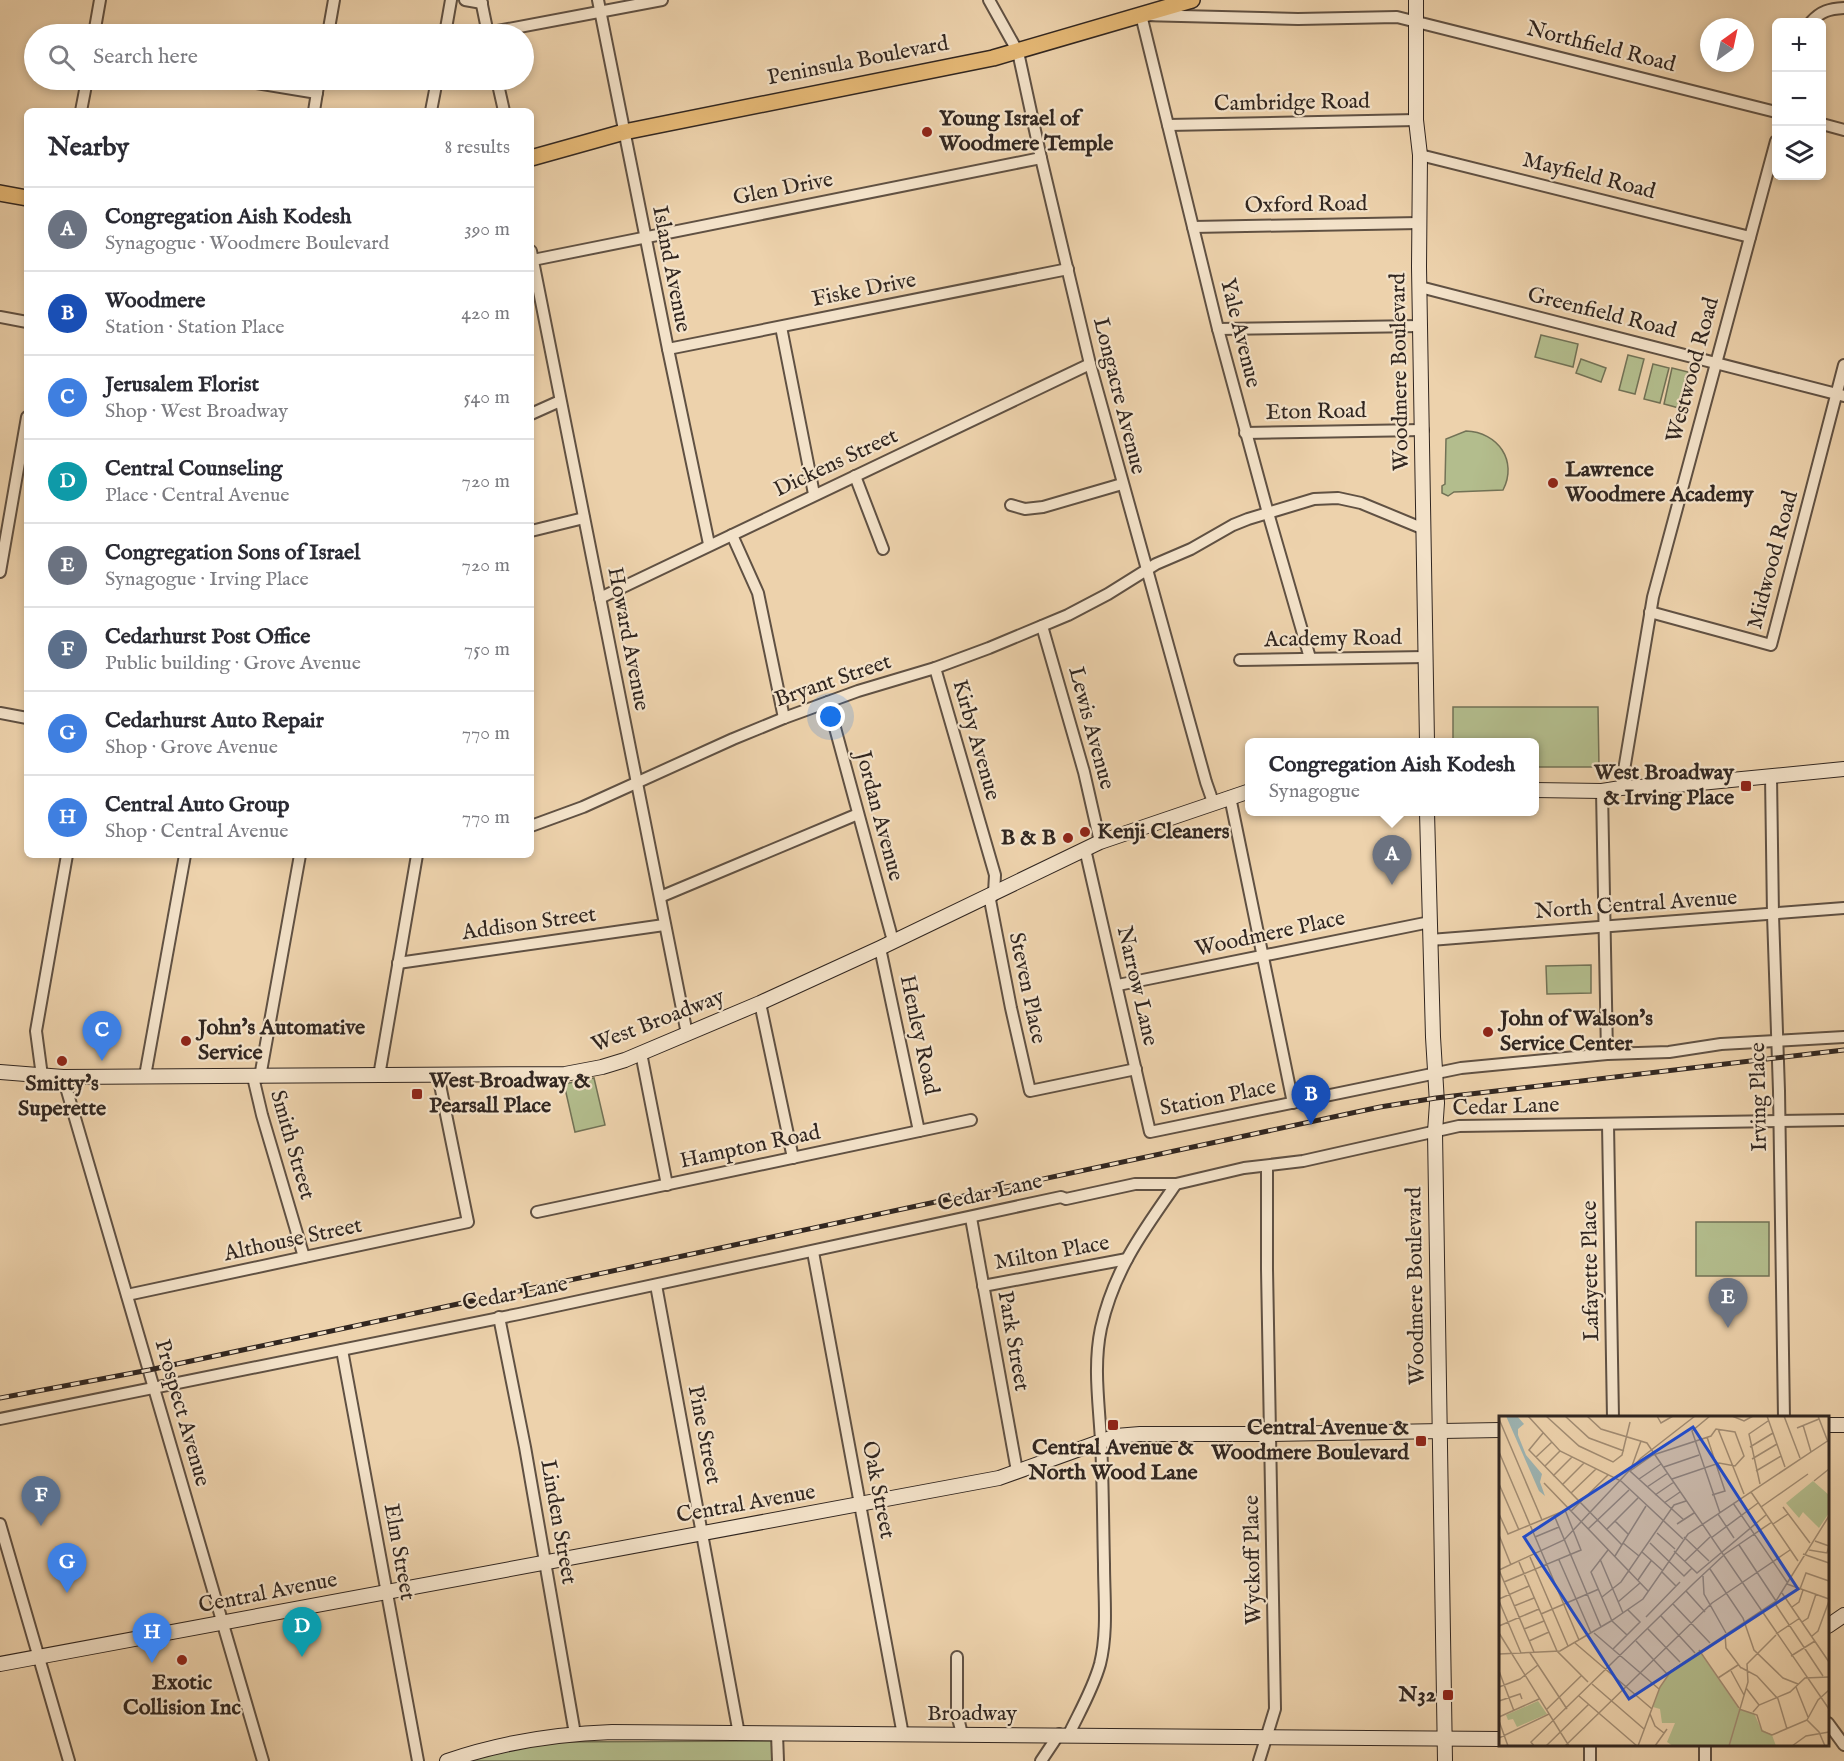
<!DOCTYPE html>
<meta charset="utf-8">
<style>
body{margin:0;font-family:"IM FELL English",serif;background:#f2f2f3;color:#2b2b33}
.controls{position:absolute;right:18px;top:18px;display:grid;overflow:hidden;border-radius:9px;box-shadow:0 3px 9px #0003}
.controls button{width:54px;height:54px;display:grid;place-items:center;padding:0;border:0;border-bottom:2px solid #e1e1e2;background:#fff;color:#2b2b33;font:30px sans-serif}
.compass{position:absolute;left:1700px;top:18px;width:54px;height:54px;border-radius:50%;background:#fff;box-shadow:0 3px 9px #0003;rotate:33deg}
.you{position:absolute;left:831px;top:717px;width:21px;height:21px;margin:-15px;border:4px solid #fff;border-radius:50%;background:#1a73e8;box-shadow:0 0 0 9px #1a73e833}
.badge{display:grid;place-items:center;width:39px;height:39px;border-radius:50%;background:#d93025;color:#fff;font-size:20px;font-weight:700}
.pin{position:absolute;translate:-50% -50px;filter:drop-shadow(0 2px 3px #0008)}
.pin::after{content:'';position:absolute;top:32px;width:21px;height:18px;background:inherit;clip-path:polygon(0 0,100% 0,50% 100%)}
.popup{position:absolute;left:1245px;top:738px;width:294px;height:78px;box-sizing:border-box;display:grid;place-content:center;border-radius:9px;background:#fff;filter:drop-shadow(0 2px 4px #0005);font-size:20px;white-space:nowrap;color:#7c7c81}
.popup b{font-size:22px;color:#2b2b33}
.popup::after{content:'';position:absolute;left:50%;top:100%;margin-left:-12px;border:12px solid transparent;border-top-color:#fff}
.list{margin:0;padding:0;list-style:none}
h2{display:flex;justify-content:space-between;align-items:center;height:78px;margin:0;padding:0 24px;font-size:26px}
h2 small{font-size:20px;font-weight:400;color:#7c7c81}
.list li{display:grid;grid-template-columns:39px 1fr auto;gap:18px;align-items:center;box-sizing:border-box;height:84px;padding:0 24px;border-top:2px solid #e1e1e2}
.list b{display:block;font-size:22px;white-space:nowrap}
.list p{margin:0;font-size:20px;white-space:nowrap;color:#7c7c81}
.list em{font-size:20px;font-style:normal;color:#7c7c81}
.icon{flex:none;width:33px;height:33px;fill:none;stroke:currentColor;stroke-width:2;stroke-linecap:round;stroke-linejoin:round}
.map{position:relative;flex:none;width:1844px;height:1761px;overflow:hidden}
.search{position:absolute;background:#fff;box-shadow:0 3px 9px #0003;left:24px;top:24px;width:510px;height:66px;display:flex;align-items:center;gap:15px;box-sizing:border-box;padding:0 21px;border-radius:33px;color:#7c7c81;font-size:22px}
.panel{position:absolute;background:#fff;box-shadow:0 3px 9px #0003;left:24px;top:108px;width:510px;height:750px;border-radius:9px}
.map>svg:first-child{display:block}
.green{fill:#b3bd8d;stroke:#727256;stroke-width:1.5}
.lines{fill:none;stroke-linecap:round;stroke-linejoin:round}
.street-casing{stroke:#605143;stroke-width:14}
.secondary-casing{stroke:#312620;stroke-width:16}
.primary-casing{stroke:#312620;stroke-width:18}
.street{stroke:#f3e2c9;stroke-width:10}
.secondary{stroke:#f3e2c9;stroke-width:14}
.primary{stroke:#e6b976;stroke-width:15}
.rail-casing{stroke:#312620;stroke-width:5}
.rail{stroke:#f3e2c9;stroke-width:3;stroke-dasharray:9;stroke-linecap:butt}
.poi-dot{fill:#8f2418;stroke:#f3e2c9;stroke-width:2}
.labels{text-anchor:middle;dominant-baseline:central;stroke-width:4.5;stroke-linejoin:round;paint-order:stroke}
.street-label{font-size:22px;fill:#312620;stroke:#f3e2c9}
.poi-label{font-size:22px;font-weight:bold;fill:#312620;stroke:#f3e2c9;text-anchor:start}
.inset-road{fill:none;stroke:#a28d74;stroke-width:1.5}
.view{fill:#1d4ed8;fill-opacity:0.15;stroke:#1d4ed8;stroke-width:3}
.inset-edge{fill:none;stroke:#312620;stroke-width:3}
</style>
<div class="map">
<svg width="1844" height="1761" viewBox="0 0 1844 1761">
<rect width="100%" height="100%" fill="#edd2ac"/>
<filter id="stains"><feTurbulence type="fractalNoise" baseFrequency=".00333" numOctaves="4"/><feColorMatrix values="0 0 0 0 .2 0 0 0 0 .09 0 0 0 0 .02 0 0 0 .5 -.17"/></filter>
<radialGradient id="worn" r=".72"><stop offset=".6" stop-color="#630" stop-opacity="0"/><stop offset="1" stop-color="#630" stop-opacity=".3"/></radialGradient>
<!-- green -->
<g class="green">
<polygon points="1541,335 1578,344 1573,367 1535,357"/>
<polygon points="1628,355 1644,359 1635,394 1619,390"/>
<polygon points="1581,359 1606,368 1601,382 1576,373"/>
<polygon points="1653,364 1669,368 1660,403 1644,399"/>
<polygon points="1672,368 1688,372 1679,408 1664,404"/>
<path d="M1466,431C1498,432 1518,461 1503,490L1454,492L1448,496L1442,493V486L1445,484L1446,439Z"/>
<polygon points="1453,707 1598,707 1599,767 1535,767 1534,742 1453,742"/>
<polygon points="1591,965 1591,993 1547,994 1546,966"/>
<polygon points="594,1078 605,1125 575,1132 564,1084"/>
<rect x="1696" y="1222" width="73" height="54"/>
<polygon points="773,1741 773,1761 459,1761 543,1742"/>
</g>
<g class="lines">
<!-- street casing -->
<g class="street-casing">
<g id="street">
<polyline points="465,0 482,3"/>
<polyline points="481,0 488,34"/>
<polyline points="598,0 668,349 709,544"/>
<polyline points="989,0 1018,52 1041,158 1090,364 1206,782 1213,802"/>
<path d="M1811,22C1821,11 1829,9 1844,8"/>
<polyline points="487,33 662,0"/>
<polyline points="94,34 100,0"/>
<polyline points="328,34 334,0"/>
<polyline points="445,34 451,0"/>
<polyline points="238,80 317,93"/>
<polyline points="497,80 504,111"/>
<polyline points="81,111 87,80"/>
<polyline points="314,111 319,80"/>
<polyline points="431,111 437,80"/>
<polyline points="1822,124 1844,130"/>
<polyline points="1168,125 1416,120"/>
<polyline points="1420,155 1750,237"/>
<polyline points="1193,227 1419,223"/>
<polyline points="531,251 687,1034"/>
<polyline points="533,260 1041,158"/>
<polyline points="1420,287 1844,396"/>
<polyline points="0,317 27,322"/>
<polyline points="781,327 814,494"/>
<polyline points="1218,329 1421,326"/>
<polyline points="668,349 1068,269"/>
<polyline points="531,414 560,401"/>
<polyline points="1245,433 1423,430"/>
<polyline points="855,476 883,549"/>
<polyline points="1011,505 1025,509 1043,507 1122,484"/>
<polyline points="531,531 584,518"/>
<polyline points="732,535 758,593 784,718"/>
<polyline points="0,572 27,417"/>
<polyline points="600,598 1090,364"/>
<polyline points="1650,612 1771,645 1844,365"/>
<polyline points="1042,626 1084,772 1100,842"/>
<polyline points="1310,658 1268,513 1218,329 1141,15 1298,19 1397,17 1776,112"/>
<polyline points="1240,660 1426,657"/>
<polyline points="935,668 995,875 994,893 990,900 1011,1008 1030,1091 1136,1069"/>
<polyline points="828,702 893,941"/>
<polyline points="0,713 27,718"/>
<polyline points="1771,776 1773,915 1779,1091 1784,1418"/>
<polyline points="1621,788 1653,597 1776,141"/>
<polyline points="1602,791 1607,1054"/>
<polyline points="1230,797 1293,1103"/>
<polyline points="531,826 583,807 733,739 784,718 858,691 935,668 989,648 1068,615 1108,594 1156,564 1191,549 1233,525 1248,519 1314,499 1338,498 1361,503 1424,529"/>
<polyline points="1085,849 1150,1132 1461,1068 1607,1054 1669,1052 1721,1044 1844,1037"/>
<polyline points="660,897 858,814"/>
<polyline points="1430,940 1844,908"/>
<polyline points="880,948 919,1131"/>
<polyline points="398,963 664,925"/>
<polyline points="1118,985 1430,922"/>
<polyline points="760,1003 793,1158"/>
<polyline points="641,1053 667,1185"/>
<polyline points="42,1076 36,1031 67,855"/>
<polyline points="145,1076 185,855"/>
<polyline points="379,1076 417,855"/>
<polyline points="63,1077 263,1761"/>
<polyline points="253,1077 262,1115 304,1257"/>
<polyline points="260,1077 300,855"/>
<polyline points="1608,1124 1613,1418"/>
<polyline points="537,1212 971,1120"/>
<polyline points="971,1218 1017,1471"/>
<polyline points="813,1252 903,1735"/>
<polyline points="656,1285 739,1734"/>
<polyline points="983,1286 1127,1259"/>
<polyline points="127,1295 468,1222 438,1075"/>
<polyline points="499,1317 525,1447 575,1734"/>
<polyline points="342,1350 418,1761"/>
<polyline points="0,1419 519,1314 1061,1197 1066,1199 1135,1184 1176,1184 1244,1168 1303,1161 1459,1126 1844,1120"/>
<polyline points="0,1524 69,1761"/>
<polyline points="957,1657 957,1714 962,1734"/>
<polyline points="1828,1723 1844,1745"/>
<polyline points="777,1734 778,1761"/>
<path d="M1069,1734C1080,1711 1093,1689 1100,1664C1108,1632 1104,1596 1104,1564C1103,1523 1103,1482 1101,1441C1099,1403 1093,1366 1101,1328C1114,1270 1143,1231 1176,1184"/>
<polyline points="1590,1744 1590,1761"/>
<polyline points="1705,1744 1705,1761"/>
<polyline points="1041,1761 1059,1734"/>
<polyline points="1259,1761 1275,1709 1267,1269 1267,1166"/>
</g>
</g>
<!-- secondary casing -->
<g class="secondary-casing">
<g id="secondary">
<polyline points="1416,0 1416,120 1420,155 1419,267 1427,742"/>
<polyline points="1534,790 1602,791 1621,788 1690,784 1844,769"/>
<polyline points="1427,812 1433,1037 1437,1103 1435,1132 1445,1761"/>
<polyline points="0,1072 63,1077 565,1074 602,1067 625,1060 760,1003 880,948 1100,842 1250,791"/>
<polyline points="1828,1425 1844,1425"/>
<polyline points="1828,1626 1844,1615"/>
<polyline points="0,1664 999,1478 1116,1436 1140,1434 1271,1434 1500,1430"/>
<path d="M447,1761C502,1742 554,1734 612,1732L1500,1739"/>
</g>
</g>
<!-- primary casing -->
<g class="primary-casing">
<g id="primary">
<polyline points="531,158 624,132 993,58 1192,0"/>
<polyline points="0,193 27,198"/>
</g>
</g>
<!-- street -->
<use href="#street" class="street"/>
<!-- secondary -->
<use href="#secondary" class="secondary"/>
<!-- primary -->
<use href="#primary" class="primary"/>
<!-- rail casing -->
<g class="rail-casing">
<polyline id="rail" points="0,1398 149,1370 1380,1107 1436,1098 1844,1050"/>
</g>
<!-- rail -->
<use href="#rail" class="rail"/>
</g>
<!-- markers -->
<g class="poi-dot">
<circle cx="927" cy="132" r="6"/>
<circle cx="1553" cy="483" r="6"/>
<rect x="1740" y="780" width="12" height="12" rx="3"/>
<circle cx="1085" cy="832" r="6"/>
<circle cx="1068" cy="838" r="6"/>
<circle cx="1488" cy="1032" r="6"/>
<circle cx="186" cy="1041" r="6"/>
<circle cx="62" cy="1061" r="6"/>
<rect x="411" y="1088" width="12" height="12" rx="3"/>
<rect x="1107" y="1419" width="12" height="12" rx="3"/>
<rect x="1415" y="1435" width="12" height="12" rx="3"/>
<circle cx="182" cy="1660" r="6"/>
<rect x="1442" y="1689" width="12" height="12" rx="3"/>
</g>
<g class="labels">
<!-- street labels -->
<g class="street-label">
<text transform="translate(1601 47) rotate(14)">Northfield Road</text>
<text transform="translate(858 61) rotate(-11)">Peninsula Boulevard</text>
<text transform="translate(1292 103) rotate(-1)">Cambridge Road</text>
<text transform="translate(1589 176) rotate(14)">Mayfield Road</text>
<text transform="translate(783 189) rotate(-11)">Glen Drive</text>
<text transform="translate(1306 205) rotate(-1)">Oxford Road</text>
<text transform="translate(671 269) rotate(79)">Island Avenue</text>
<text transform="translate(864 290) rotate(-11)">Fiske Drive</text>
<text transform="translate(1602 313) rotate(14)">Greenfield Road</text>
<text transform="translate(1240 333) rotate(76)">Yale Avenue</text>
<text transform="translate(1693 370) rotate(-75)">Westwood Road</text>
<text transform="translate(1400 372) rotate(-91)">Woodmere Boulevard</text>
<text transform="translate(1119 396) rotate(76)">Longacre Avenue</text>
<text transform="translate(1316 412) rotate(-1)">Eton Road</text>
<text transform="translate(836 463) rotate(-25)">Dickens Street</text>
<text transform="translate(1773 560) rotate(-75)">Midwood Road</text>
<text transform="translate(628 639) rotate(79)">Howard Avenue</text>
<text transform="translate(1333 639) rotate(-1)">Academy Road</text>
<text transform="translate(833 681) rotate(-19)">Bryant Street</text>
<text transform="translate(1091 728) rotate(75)">Lewis Avenue</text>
<text transform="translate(976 740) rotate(74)">Kirby Avenue</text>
<text transform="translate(879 816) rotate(75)">Jordan Avenue</text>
<text transform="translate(1636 905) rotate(-4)">North Central Avenue</text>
<text transform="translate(529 924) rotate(-8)">Addison Street</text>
<text transform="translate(1270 934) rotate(-12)">Woodmere Place</text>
<text transform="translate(1137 986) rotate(77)">Narrow Lane</text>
<text transform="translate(1027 988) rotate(78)">Steven Place</text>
<text transform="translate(658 1021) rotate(-21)">West Broadway</text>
<text transform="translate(919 1035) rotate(78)">Henley Road</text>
<text transform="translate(1759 1097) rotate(-91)">Irving Place</text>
<text transform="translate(1218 1098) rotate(-11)">Station Place</text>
<text transform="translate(1506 1107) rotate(-2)">Cedar Lane</text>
<text transform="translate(292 1145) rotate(74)">Smith Street</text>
<text transform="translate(750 1147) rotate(-12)">Hampton Road</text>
<text transform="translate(990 1193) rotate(-13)">Cedar Lane</text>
<text transform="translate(293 1240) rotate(-12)">Althouse Street</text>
<text transform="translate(1052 1253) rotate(-10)">Milton Place</text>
<text transform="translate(1591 1271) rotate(-91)">Lafayette Place</text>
<text transform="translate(1416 1286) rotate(-91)">Woodmere Boulevard</text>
<text transform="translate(515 1294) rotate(-11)">Cedar Lane</text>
<text transform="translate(1013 1341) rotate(80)">Park Street</text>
<text transform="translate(182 1413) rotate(74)">Prospect Avenue</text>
<text transform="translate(704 1435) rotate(79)">Pine Street</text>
<text transform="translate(878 1490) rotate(79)">Oak Street</text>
<text transform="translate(746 1504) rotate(-10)">Central Avenue</text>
<text transform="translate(558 1522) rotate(80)">Linden Street</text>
<text transform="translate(399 1552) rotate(80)">Elm Street</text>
<text transform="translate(1253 1560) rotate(-91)">Wyckoff Place</text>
<text transform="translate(268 1593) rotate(-11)">Central Avenue</text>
<text x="972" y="1714">Broadway</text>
</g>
<!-- poi labels -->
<g class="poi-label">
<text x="939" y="119">Young Israel of<tspan x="939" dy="25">Woodmere Temple</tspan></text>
<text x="1565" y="470">Lawrence<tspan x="1565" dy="25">Woodmere Academy</tspan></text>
<text x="1734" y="773" text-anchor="end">West Broadway<tspan x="1734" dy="25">&amp; Irving Place</tspan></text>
<text x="1097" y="832">Kenji Cleaners</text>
<text x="1056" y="838" text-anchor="end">B &amp; B</text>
<text x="1500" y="1019">John of Walson's<tspan x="1500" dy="25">Service Center</tspan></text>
<text x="198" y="1028">John's Automative<tspan x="198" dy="25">Service</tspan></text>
<text x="429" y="1081">West Broadway &amp;<tspan x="429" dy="25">Pearsall Place</tspan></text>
<text x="62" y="1084" text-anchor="middle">Smitty's<tspan x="62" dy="25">Superette</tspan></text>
<text x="1409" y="1428" text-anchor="end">Central Avenue &amp;<tspan x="1409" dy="25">Woodmere Boulevard</tspan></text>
<text x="1113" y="1448" text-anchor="middle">Central Avenue &amp;<tspan x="1113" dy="25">North Wood Lane</tspan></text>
<text x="182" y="1683" text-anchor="middle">Exotic<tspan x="182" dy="25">Collision Inc</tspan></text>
<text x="1436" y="1695" text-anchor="end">N32</text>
</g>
</g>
<!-- overview -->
<g transform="translate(1499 1416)">
<rect width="330" height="330" fill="#edd2ac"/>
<path d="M314,65L330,79V97L320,112L304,96L300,102L287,87ZM200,235L240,293L255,297L262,313L273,319L277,330H174L168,326L176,307H163L161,293L154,291L161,271L175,252ZM39,285L48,298L18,311L14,303L9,304L7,299Z" fill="#b3bd8d"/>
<path d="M7,0H18L25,8L19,13V19L27,39L43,58L41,66L46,80L40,75Z" fill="#9db5b4"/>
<path class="inset-road" d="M29,0L61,35L122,65L184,123M47,0L80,30L114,46L123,39L131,6M66,0L90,22L125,35M88,0L102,13L148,27L152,33L330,293M158,0L162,7L174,0M211,0L193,15L221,97M233,0L245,5L254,0M268,0L286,51M285,0L301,42M319,0L329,26M0,3L43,104M304,9L312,36M298,12L320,3M219,13L245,78M44,17L30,34L123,129M208,21L226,75L213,79M251,31L274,17M0,36L80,224M37,41L53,26M253,43L278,28M46,50L61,35M133,50L142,25M165,51L200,39M257,55L282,40M54,60L73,41M140,63L162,48M173,63L220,47L236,50L245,40L236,16L217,13L212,20L154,39L131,55L185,104M315,65L330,53M45,67L149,175M0,68L20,114M261,68L250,18L269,5M63,69L85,47M148,71L169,57M252,76L299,145M72,77L97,53M156,79L175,66M165,87L181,76M234,87L288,166M262,91L309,58M284,91L311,127M72,95L109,59M0,98L9,118L67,94M219,98L235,122M55,99L102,211M116,105L129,118M178,108L195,97M274,108L289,98M89,113L130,74M107,114L139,82M158,117L176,133M0,119L12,149M36,121L60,111M185,121L210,145M212,122L259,87M124,127L140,140M151,127L185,160L193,152M240,129L277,185M109,134L92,156L113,205M310,134L328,137L330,130L316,125M175,135L198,157L267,99M143,136L163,154M304,138L330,147M116,140L147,90M31,141L69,230M101,143L124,197M60,144L92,217M186,145L211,121M20,146L58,235L89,266M211,153L244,202L255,234L284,262L299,268M0,154L35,236M0,154L65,124L142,42L196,0M163,156L177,170M204,160L205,178L227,217M139,164L152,145M5,166L82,134L66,94M288,168L330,183M301,173L307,157L330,165M187,175L206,196M283,177L330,246M103,181L122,166L175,89L187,85M0,183L30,170M0,185L22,237M119,186L141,167M275,186L324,260M174,188L211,227M15,190L35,182M293,191L300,186L304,174M42,198L100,173M162,200L196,237M147,201L181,166M113,205L128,219M303,206L309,202L317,178M0,210L40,193M25,213L45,205M149,213L181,246M0,217L70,330M95,217L160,273M226,218L227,232L242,252M277,218L301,202M313,220L319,215L330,185M30,225L50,216M137,225L169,259M76,227L153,293M114,233L141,206L129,194M200,234L240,292M31,237L68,293M0,238L61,235L112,205L144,183L189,118L330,24M292,240L316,225M241,251L258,260L279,283L288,313M0,255L15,295M232,255L245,279M219,262L239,249M93,268L145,313M0,271L21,263L39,249M297,271L309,301M247,272L260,289M80,280L138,330M0,285L21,278L23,283M240,293L258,299L263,315L273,319M47,294L82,260M254,296L260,289L291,276L306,262L330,261M151,298L156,310L165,317M0,301L40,283M308,304L319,284L330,274M308,304L320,316L326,330M0,305L9,330M273,319L308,304M0,322L50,298M35,330L32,326L194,168L226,138L273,106M47,330L90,288M66,330L213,187L291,134M139,330L161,271L172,255L277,185L330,100M156,330L168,313M230,330L249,266L248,248L277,219M293,330L307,320L330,316"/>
<path class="view" d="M194,11L299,173L130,283L25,121Z"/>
<rect width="330" height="330" class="inset-edge"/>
</g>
<rect width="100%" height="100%" filter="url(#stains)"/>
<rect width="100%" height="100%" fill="url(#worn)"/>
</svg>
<div class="controls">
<button>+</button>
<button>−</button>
<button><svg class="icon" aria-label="layers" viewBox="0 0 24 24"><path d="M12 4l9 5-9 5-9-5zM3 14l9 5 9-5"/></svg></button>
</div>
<svg class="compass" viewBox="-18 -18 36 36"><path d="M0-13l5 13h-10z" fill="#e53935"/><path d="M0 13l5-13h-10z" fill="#7c7c81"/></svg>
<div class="you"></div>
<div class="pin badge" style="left:1392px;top:885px;background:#6b7280">A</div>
<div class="popup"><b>Congregation Aish Kodesh</b>Synagogue</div>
<div class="pin badge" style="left:1311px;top:1125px;background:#1a4fb4">B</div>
<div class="pin badge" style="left:102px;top:1061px;background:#3f7fe0">C</div>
<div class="pin badge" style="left:302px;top:1657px;background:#0f9aa8">D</div>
<div class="pin badge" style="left:1728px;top:1328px;background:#6b7280">E</div>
<div class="pin badge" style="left:41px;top:1526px;background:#5c6f8a">F</div>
<div class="pin badge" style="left:67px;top:1593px;background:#3f7fe0">G</div>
<div class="pin badge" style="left:152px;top:1663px;background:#3f7fe0">H</div>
<div class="search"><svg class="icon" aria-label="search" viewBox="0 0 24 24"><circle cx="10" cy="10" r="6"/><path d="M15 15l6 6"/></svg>Search here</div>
<section class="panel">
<h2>Nearby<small>8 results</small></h2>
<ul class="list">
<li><span class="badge" style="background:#6b7280">A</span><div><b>Congregation Aish Kodesh</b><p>Synagogue · Woodmere Boulevard</p></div><em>390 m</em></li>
<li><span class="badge" style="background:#1a4fb4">B</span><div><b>Woodmere</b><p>Station · Station Place</p></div><em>420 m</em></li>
<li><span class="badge" style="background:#3f7fe0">C</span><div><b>Jerusalem Florist</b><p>Shop · West Broadway</p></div><em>540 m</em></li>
<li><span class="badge" style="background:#0f9aa8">D</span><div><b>Central Counseling</b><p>Place · Central Avenue</p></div><em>720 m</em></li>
<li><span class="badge" style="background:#6b7280">E</span><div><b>Congregation Sons of Israel</b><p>Synagogue · Irving Place</p></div><em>720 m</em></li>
<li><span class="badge" style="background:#5c6f8a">F</span><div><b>Cedarhurst Post Office</b><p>Public building · Grove Avenue</p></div><em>750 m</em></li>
<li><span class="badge" style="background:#3f7fe0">G</span><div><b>Cedarhurst Auto Repair</b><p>Shop · Grove Avenue</p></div><em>770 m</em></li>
<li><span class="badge" style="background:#3f7fe0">H</span><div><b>Central Auto Group</b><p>Shop · Central Avenue</p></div><em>770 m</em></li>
</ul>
</section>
</div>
